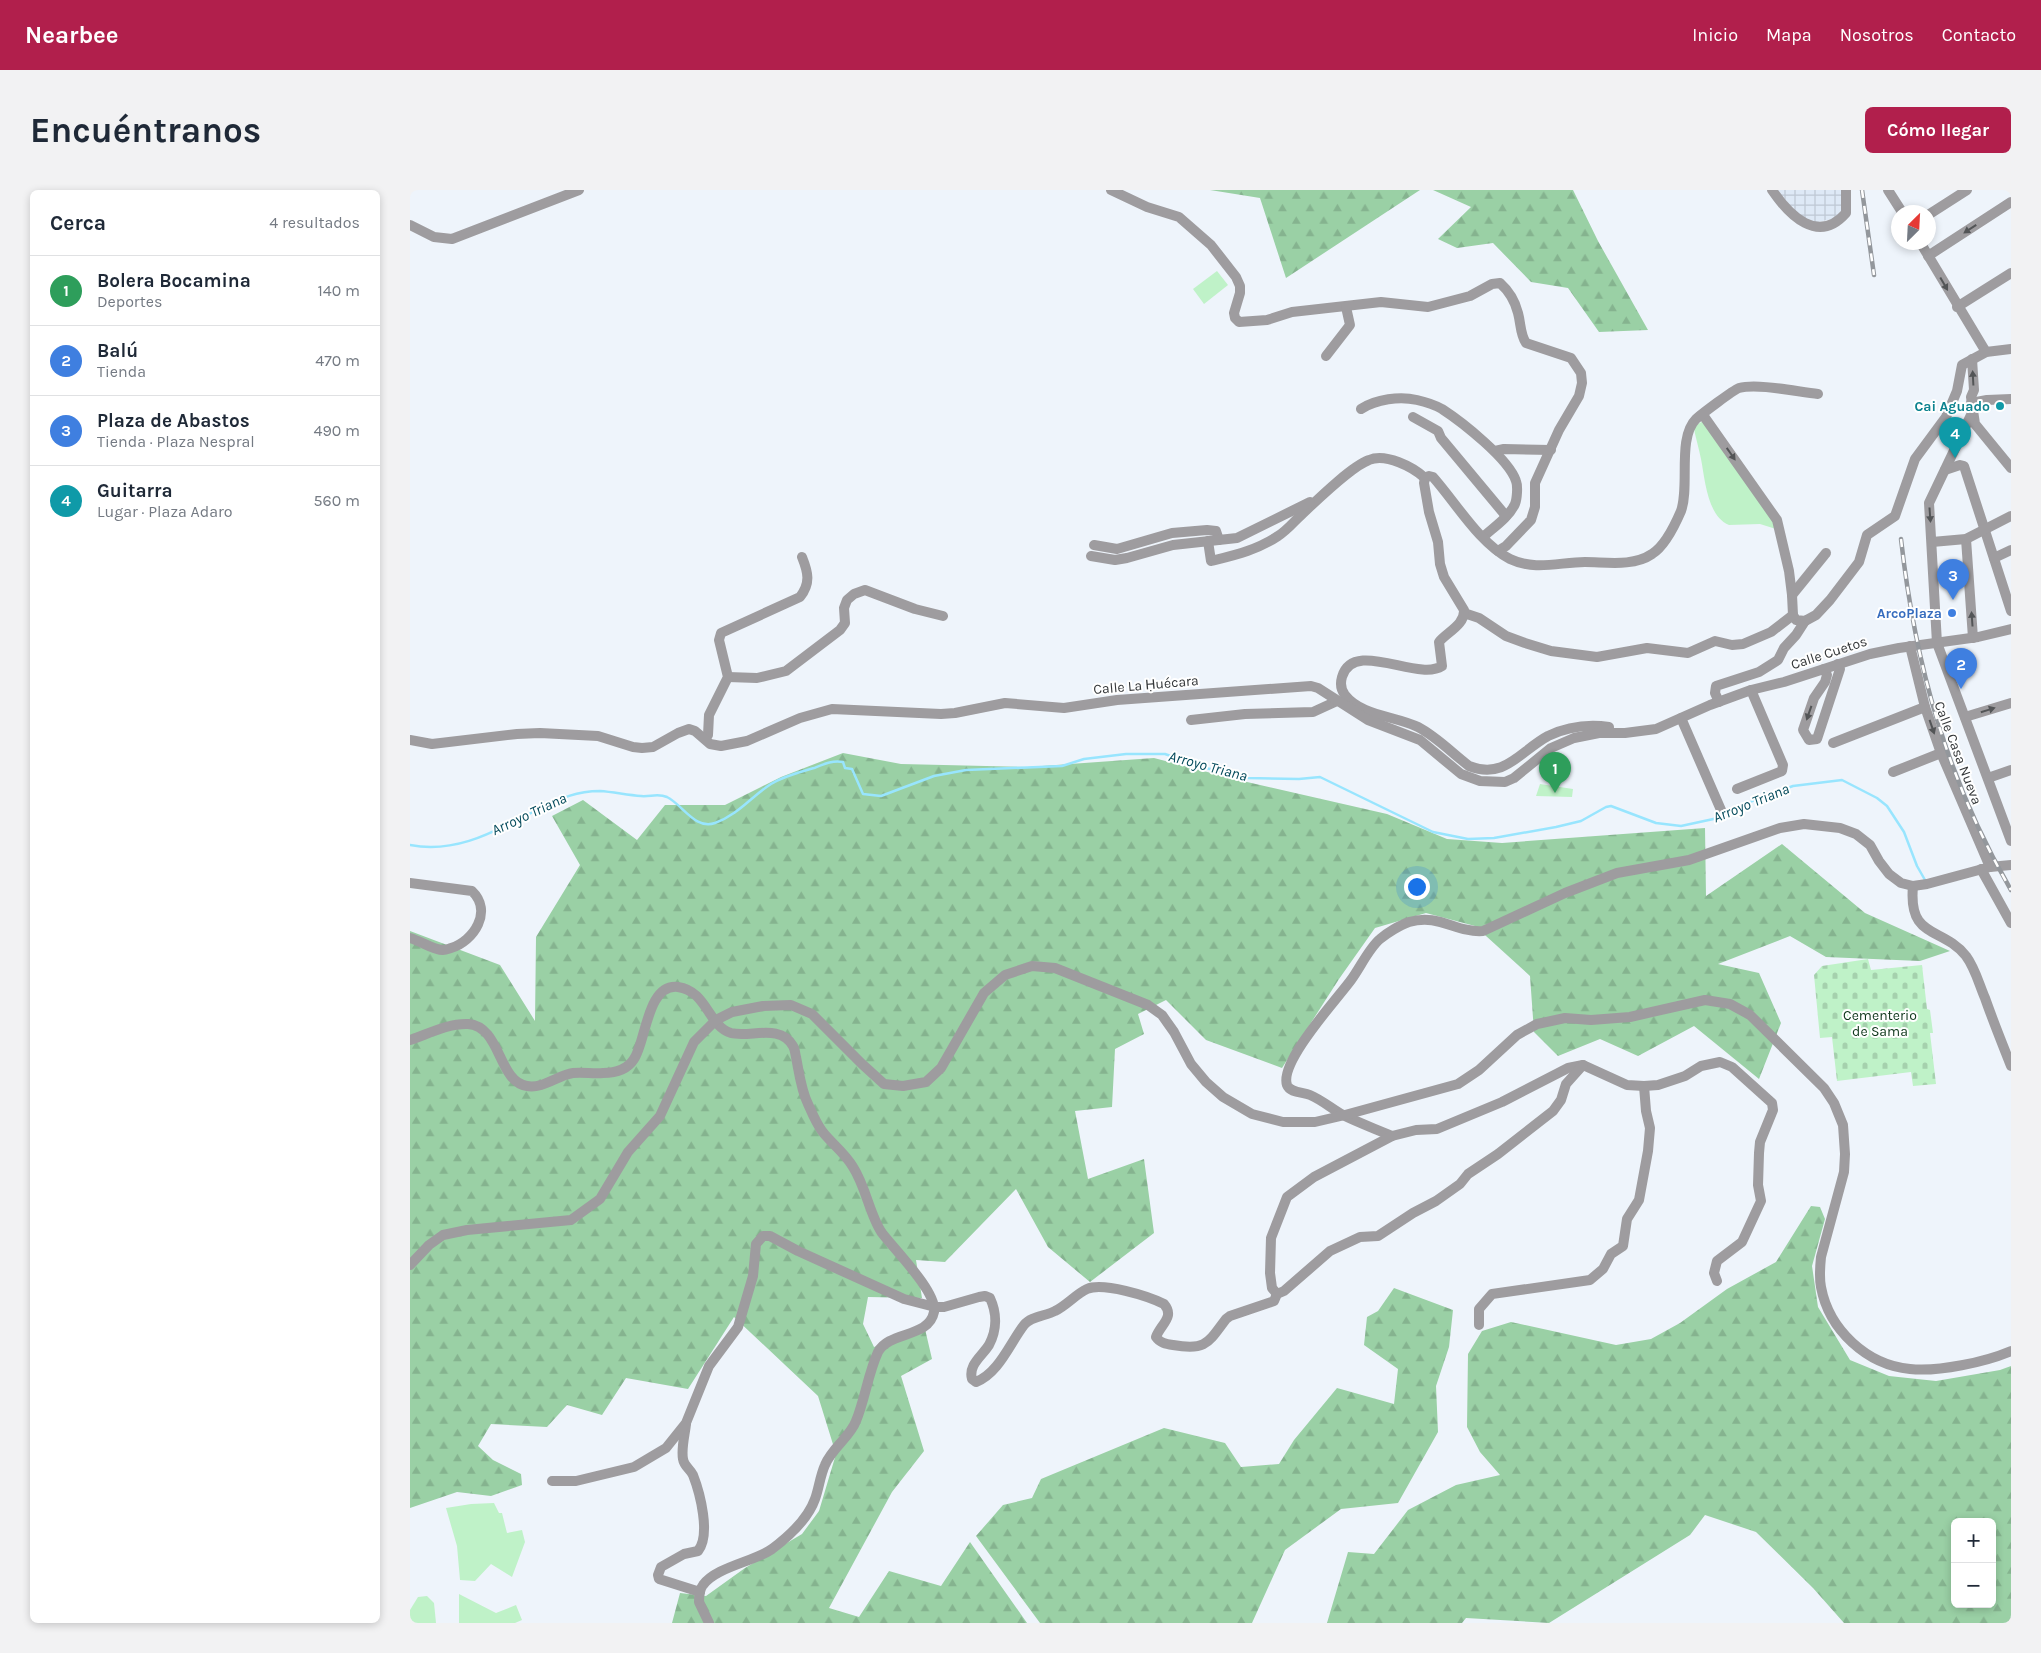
<!DOCTYPE html>
<html lang="es">
<meta charset="utf-8">
<style>
body{margin:0;font-family:Karla,sans-serif;background:#f2f2f3;color:#1f2937}
.controls{position:absolute;right:15px;bottom:15px;display:grid;overflow:hidden;border-radius:8px;box-shadow:0 2px 8px #0003}
.controls button{width:45px;height:45px;display:grid;place-items:center;padding:0;border:0;border-bottom:1px solid #e0e1e3;background:#fff;color:#1f2937;font:25px sans-serif}
.compass{position:absolute;left:1481px;top:15px;width:45px;height:45px;border-radius:50%;background:#fff;box-shadow:0 2px 8px #0003;rotate:24deg}
.you{position:absolute;left:1006px;top:696px;width:18px;height:18px;margin:-12px;border:4px solid #fff;border-radius:50%;background:#1a73e8;box-shadow:0 0 0 8px #1a73e833}
.badge{display:grid;place-items:center;width:32px;height:32px;border-radius:50%;background:#b11f4c;color:#fff;font-size:16px;font-weight:700}
.pin{position:absolute;translate:-50% -41px;filter:drop-shadow(0 1px 2px #0008)}
.pin::after{content:'';position:absolute;top:26px;width:18px;height:15px;background:inherit;clip-path:polygon(0 0,100% 0,50% 100%)}
.list{margin:0;padding:0;list-style:none}
h2{display:flex;justify-content:space-between;align-items:center;height:65px;margin:0;padding:0 20px;font-size:21px}
h2 small{font-size:16px;font-weight:400;color:#747a83}
.list li{display:grid;grid-template-columns:32px 1fr auto;gap:15px;align-items:center;box-sizing:border-box;height:70px;padding:0 20px;border-top:1px solid #e0e1e3}
.list b{display:block;font-size:19px;white-space:nowrap}
.list p{margin:0;font-size:16px;white-space:nowrap;color:#747a83}
.list em{font-size:16px;font-style:normal;color:#747a83}
.map{position:relative;flex:none;width:1601px;height:1433px;overflow:hidden;border-radius:8px}
header{display:flex;align-items:center;gap:30px;box-sizing:border-box;height:70px;padding:0 25px;background:#b11f4c;color:#fff}
header strong{font-size:24px}
nav{display:flex;gap:28px;margin-inline-start:auto;font-size:18px}
.intro{display:flex;align-items:center;justify-content:space-between;box-sizing:border-box;height:120px;padding:0 30px}
h1{margin:0;font-size:35px}
.button{padding:12px 22px;border-radius:8px;background:#b11f4c;color:#fff;font-size:18px;font-weight:700}
main{display:flex;gap:30px;padding:0 30px}
aside{flex:1;background:#fff;border-radius:8px;box-shadow:0 2px 8px #0003}
.map>svg:first-child{display:block}
.industrial{fill:url(#industrial-grid)}
.green{fill:#bff2c8}
.forest{fill:url(#forest-firs);fill-rule:evenodd}
.cemetery{fill:url(#cemetery-stones)}
.lines{fill:none;stroke-linecap:round;stroke-linejoin:round}
.stream{stroke:#98e5fe;stroke-width:2.5}
.minor{stroke:#9e9c9f;stroke-width:10}
.rail-casing{stroke:#93979c;stroke-width:4.5}
.rail{stroke:#fff;stroke-width:2.5;stroke-dasharray:8;stroke-linecap:butt}
.oneway{fill:#535557}
.culture-dot{fill:#0f9aa8;stroke:#fff;stroke-width:2}
.shop-dot{fill:#3f7fe0;stroke:#fff;stroke-width:2}
.labels{text-anchor:middle;dominant-baseline:central;stroke-width:4;stroke-linejoin:round;paint-order:stroke}
.culture-label{font-size:14px;font-weight:bold;fill:#0d838f;stroke:#fff;text-anchor:end}
.shop-label{font-size:14px;font-weight:bold;fill:#366cbe;stroke:#fff;text-anchor:end}
.street-label{font-size:14px;fill:#333638;stroke:#fff}
.park-label{font-size:14px;fill:#0c3519;stroke:#fff}
.water-label{font-size:15px;font-style:italic;fill:#044a5b;stroke:#fff}
</style>
<header>
<strong>Nearbee</strong>
<nav><a>Inicio</a><a>Mapa</a><a>Nosotros</a><a>Contacto</a></nav>
</header>
<div class="intro"><h1>Encuéntranos</h1><a class="button">Cómo llegar</a></div>
<main>
<aside>
<h2>Cerca<small>4 resultados</small></h2>
<ul class="list">
<li><span class="badge" style="background:#2e9e5b">1</span><div><b>Bolera Bocamina</b><p>Deportes</p></div><em>140 m</em></li>
<li><span class="badge" style="background:#3f7fe0">2</span><div><b>Balú</b><p>Tienda</p></div><em>470 m</em></li>
<li><span class="badge" style="background:#3f7fe0">3</span><div><b>Plaza de Abastos</b><p>Tienda · Plaza Nespral</p></div><em>490 m</em></li>
<li><span class="badge" style="background:#0f9aa8">4</span><div><b>Guitarra</b><p>Lugar · Plaza Adaro</p></div><em>560 m</em></li>
</ul>
</aside>
<div class="map">
<svg width="1601" height="1433" viewBox="0 0 1601 1433">
<defs>
<pattern id="industrial-grid" width="8" height="8" patternUnits="userSpaceOnUse" patternTransform="scale(1.25)"><rect width="8" height="8" fill="#dee9f6"/><path d="M0 4h8M4 0v8" fill="none" stroke="#bfc8d4"/></pattern>
<pattern id="forest-firs" width="22" height="20" patternUnits="userSpaceOnUse" patternTransform="scale(1.25)"><rect width="22" height="20" fill="#9ad0a5"/><path d="M5 1l3.5 6h-7zM16 11l3.5 6h-7z" fill="#85b38f"/></pattern>
<pattern id="cemetery-stones" width="16" height="16" patternUnits="userSpaceOnUse" patternTransform="scale(1.25)"><rect width="16" height="16" fill="#bff2c8"/><path d="M2 7V4a2 2 0 0 1 4 0v3zM10 15v-3a2 2 0 0 1 4 0v3z" fill="#a5d0ad"/></pattern>
</defs>
<rect width="100%" height="100%" fill="#eef4fb"/>
<!-- industrial -->
<polygon class="industrial" points="1367,0 1432,0 1432,19 1427,28 1403,33 1391,28"/>
<!-- green -->
<g class="green">
<polygon points="807,81 818,95 794,114 783,99"/>
<path d="M1293,231L1360,325L1366,339L1350,334L1319,335C1297,326 1295,289 1291,269C1289,259 1286,249 1284,239L1285,236Z"/>
<polygon points="1130,594 1163,599 1162,607 1126,606"/>
<polygon points="84,1313 89,1323 92,1323 97,1343 112,1340 115,1352 102,1387 81,1374 65,1391 50,1390 47,1356 36,1318 61,1314"/>
<polygon points="49,1404 86,1423 106,1415 112,1430 105,1433 49,1433"/>
<polygon points="17,1406 24,1413 26,1433 0,1433 0,1420 8,1407"/>
</g>
<!-- forest -->
<g class="forest">
<polygon points="800,0 1010,0 876,88 850,8"/>
<polygon points="1023,0 1163,0 1188,51 1238,140 1189,142 1158,98 1121,92 1083,53 1047,58 1028,49 1061,17"/>
<polygon points="433,563 491,574 618,577 744,568 824,589 977,624 1037,649 1092,653 1295,638 1296,706 1372,654 1455,723 1540,761 1510,771 1416,767 1380,746 1308,774 1349,783 1371,833 1349,889 1284,836 1228,866 1190,849 1148,866 1124,842 1120,786 1065,736 1016,723 965,738 929,789 872,878 796,850 756,810 728,824 734,844 705,859 702,917 665,921 678,989 734,969 744,1043 680,1092 638,1057 606,999 535,1072 506,1070 512,1108 458,1107 453,1134 464,1157 515,1139 522,1169 491,1186 514,1261 482,1302 419,1418 449,1427 479,1381 531,1396 560,1352 617,1433 262,1433 270,1403 296,1406 335,1378 392,1344 409,1321 426,1264 408,1206 324,1127 278,1199 216,1188 192,1225 157,1215 137,1237 81,1234 68,1256 83,1270 111,1284 112,1295 81,1306 47,1302 0,1318 0,741 90,775 125,831 126,747 170,675 142,626 173,610 227,650 255,615 315,615 371,587"/>
<path d="M1401,1016L1410,1017L1415,1029L1402,1076L1408,1117L1440,1170L1479,1186L1526,1191L1590,1180L1601,1176V1433H1434L1403,1398L1346,1342L1295,1325L1280,1345L1139,1433L1056,1428L1052,1433H917L938,1362L964,1364L998,1320L1046,1295L1090,1285L1070,1262L1057,1237L1058,1164L1072,1141L1101,1132L1206,1155L1241,1149L1270,1133L1317,1099L1366,1072ZM1545,1332H1582V1414H1545Z"/>
<polygon points="984,1098 1043,1120 1039,1157 1026,1196 1028,1242 988,1313 931,1319 875,1360 842,1433 630,1433 566,1346 593,1315 622,1308 631,1289 754,1238 815,1253 831,1277 869,1274 884,1250 927,1198 984,1214 988,1179 954,1155 957,1127 968,1121"/>
</g>
<!-- cemetery -->
<polygon class="cemetery" points="1458,769 1461,780 1512,775 1517,819 1520,820 1523,843 1520,843 1526,894 1503,896 1501,882 1427,891 1422,847 1410,848 1404,785 1412,776"/>
<g class="lines">
<!-- stream -->
<path class="stream" d="M0,655C47,664 85,641 125,621C148,610 164,601 190,601C204,602 217,605 231,606C240,607 248,603 257,607C273,615 285,640 305,633C328,625 342,606 361,594C374,586 390,582 404,578C414,574 423,570 433,572L435,578L442,579L453,604L471,606L524,586L556,580L652,576L674,569L716,564H755L796,578L837,588L889,589L910,587L1023,642L1058,649L1084,648L1146,637L1171,631L1196,617L1201,616L1246,633L1271,636L1308,628L1325,621L1346,609L1383,596L1432,590L1467,608L1477,616L1494,642L1507,676L1515,690"/>
<!-- minor -->
<g class="minor">
<path d="M701,0L737,17L769,27L801,55L826,87L830,96V103L824,123L825,128L829,132L857,130L882,122L971,112L1018,117L1060,106L1082,94L1090,93C1099,101 1105,111 1108,123C1111,134 1110,144 1116,153L1161,168L1171,183L1172,193L1169,206L1149,240L1125,293V317L1121,330L1096,356L1088,361"/>
<path d="M1362,0C1379,25 1408,55 1436,23V0"/>
<polyline points="1478,0 1492,22"/>
<polyline points="1518,25 1557,0"/>
<polyline points="0,35 24,47 42,49 169,0"/>
<polyline points="1510,52 1576,162"/>
<polyline points="1518,66 1601,12"/>
<polyline points="1547,117 1601,83"/>
<polyline points="916,166 940,135 936,117"/>
<polyline points="1562,169 1564,200 1561,207 1565,234 1601,278"/>
<polyline points="1561,213 1577,210 1601,209"/>
<path d="M951,219C966,209 990,206 1007,210C1016,212 1025,215 1032,219C1052,232 1099,269 1106,291C1108,296 1107,309 1105,314C1099,327 1084,337 1073,347"/>
<polyline points="1562,223 1519,313 1527,453 1601,651"/>
<polyline points="1293,225 1367,330 1379,381 1382,405 1383,425 1386,430 1395,431 1406,425 1420,410 1449,372 1457,345 1485,326 1505,269 1536,227 1547,201 1552,175 1576,162 1601,159"/>
<polyline points="1003,227 1028,241 1031,248 1096,326"/>
<polyline points="1085,261 1094,259 1141,260"/>
<polyline points="1535,280 1550,275 1554,276 1601,421"/>
<polyline points="1556,349 1563,448"/>
<path d="M798,351L801,371C825,365 847,360 868,346C876,341 882,334 888,328C904,313 940,277 959,270C976,263 1003,277 1015,288"/>
<polyline points="1522,352 1556,349 1601,326"/>
<polyline points="684,355 707,359 762,343 797,340 806,341 809,350"/>
<polyline points="681,366 705,370 717,368 763,355 827,348 900,312"/>
<polyline points="1584,368 1601,360"/>
<polyline points="1382,405 1416,363"/>
<polyline points="1054,423 1069,428 1096,446 1115,453 1141,461 1187,467 1237,458 1278,463 1305,451 1322,455 1333,454 1361,442 1383,425"/>
<polyline points="1500,456 1515,517 1531,563 1580,677"/>
<polyline points="1414,479 1417,485 1415,492 1404,508 1393,540 1399,550 1407,549 1430,479 1428,474"/>
<polyline points="318,487 347,488 376,481 430,440 435,433 434,418 437,410 444,404 455,400 505,419 533,426"/>
<polyline points="1309,512 1305,503 1306,496 1349,482 1368,470 1374,458 1386,445 1395,431"/>
<polyline points="1555,527 1601,513"/>
<polyline points="1271,528 1311,620"/>
<polyline points="781,530 835,524 903,522 927,511"/>
<path d="M1199,537C1178,534 1157,537 1138,546C1110,561 1095,590 1059,576C1042,563 1027,547 1008,537C986,526 951,526 935,505C931,500 930,494 932,487C943,448 1008,492 1032,476L1029,452C1037,442 1055,435 1054,420L1034,387L1030,374L1028,352L1019,322L1014,293L1015,288L1019,286L1023,287C1046,313 1070,354 1100,369C1125,381 1150,372 1175,372C1196,372 1223,377 1242,364C1255,356 1265,335 1271,321C1280,296 1267,248 1286,229C1293,223 1322,201 1329,198C1348,193 1388,202 1408,204"/>
<path d="M295,549L298,545L299,525L318,487L309,450L311,443L390,407C401,393 398,382 392,367"/>
<polyline points="0,550 22,554 107,544 130,543 188,546 223,557 232,558 243,557 268,543 279,539 285,541 300,554 311,556 337,551 390,528 422,519 531,524 545,523 595,513 654,518 707,510 901,496 908,498 958,530 1010,550 1051,584 1070,591 1095,592 1104,588 1141,558 1164,548 1189,543 1215,543 1246,539 1300,515 1341,500 1374,492 1460,464 1489,458 1568,447 1601,439"/>
<polyline points="1423,553 1515,517"/>
<polyline points="1483,582 1531,563"/>
<polyline points="1578,588 1601,580"/>
<polyline points="1327,599 1372,581 1373,575 1341,500"/>
<polyline points="1571,679 1601,733"/>
<path d="M0,693L62,701C83,721 64,751 41,758C38,759 36,760 33,760C23,760 11,751 0,748"/>
<path d="M1503,696C1498,750 1532,736 1556,766C1565,778 1569,794 1575,808C1583,831 1592,853 1601,876"/>
<path d="M0,850C18,844 39,833 58,834C91,836 88,892 117,896C133,899 148,885 163,883C173,882 184,884 193,883C206,883 217,880 224,869C236,852 237,793 268,797C297,801 298,836 321,843C340,848 370,833 383,856C385,859 385,863 386,867C389,882 391,900 398,914C402,923 406,933 412,941C421,953 435,963 443,977C456,997 460,1026 472,1043C484,1059 528,1103 524,1122C519,1148 479,1141 468,1162C458,1184 455,1209 446,1231C440,1247 422,1258 415,1275C410,1286 409,1298 405,1309C398,1329 378,1347 362,1359C343,1372 306,1377 293,1395C289,1400 289,1407 289,1412L299,1433"/>
<path d="M982,946C966,939 949,933 933,925C922,919 912,910 900,905C893,902 880,903 877,895C869,872 928,808 941,790C950,778 959,758 970,749C977,743 990,735 999,732C1029,723 1046,743 1073,741L1155,703L1207,683L1279,670L1370,638L1394,634L1430,638L1446,644L1460,655L1469,671L1479,684L1491,693L1503,696L1517,694L1580,677L1601,675"/>
<path d="M0,1075L19,1055L33,1045L57,1040L161,1030L190,1009L218,962L250,926L284,852L306,830L322,822L353,816L381,815L402,824L452,874L474,894L493,896L516,892L531,878L574,803L595,785L622,776L645,778L738,815L752,825L764,842L781,874L796,892L813,907L842,924L873,932H905L935,925L1048,894L1069,880L1107,845L1127,834L1155,828L1181,830L1220,827L1295,810L1320,814L1340,825L1414,898L1424,913L1433,935L1435,964L1434,982L1411,1067C1410,1077 1409,1087 1411,1097C1419,1140 1457,1175 1500,1179C1529,1182 1575,1172 1601,1161"/>
<polyline points="867,1104 862,1098 860,1083 861,1048 877,1007 904,987 982,946 1006,940 1027,939 1092,912 1158,878 1173,875 1217,895 1234,896 1248,895 1275,886 1291,876 1310,872 1322,877 1362,913 1363,920 1350,952 1349,963 1348,995 1351,1011 1332,1052 1307,1071 1304,1083 1307,1091"/>
<polyline points="1069,1135 1069,1119 1082,1104 1180,1090 1193,1079 1201,1064 1213,1056 1217,1029 1229,1010 1238,961 1240,938 1236,921 1234,896"/>
<path d="M276,1234C275,1244 271,1258 273,1269C274,1276 280,1279 283,1285C290,1303 301,1345 288,1361L274,1364L251,1377L248,1385L249,1389L290,1402"/>
<path d="M142,1291H166L224,1277L256,1258L276,1233L299,1176L328,1137L343,1086L346,1054L353,1046H360L388,1061L494,1109L525,1117H534L569,1107L575,1106L580,1108C587,1123 587,1140 579,1155C572,1166 558,1175 562,1189L566,1192C589,1183 600,1153 614,1135C621,1126 636,1126 645,1121C657,1115 666,1104 677,1099C693,1092 738,1106 754,1114C765,1127 751,1134 746,1147C750,1153 756,1154 763,1155C796,1161 798,1153 816,1129L820,1126L864,1111L867,1104L874,1101L920,1061L950,1047L968,1046L1003,1023L1026,1011L1050,994L1058,984L1088,964L1143,921L1151,910L1156,894L1173,875"/>
</g>
<!-- rail casing -->
<g class="rail-casing">
<g id="rail">
<polyline points="1452,0 1464,85"/>
<path d="M1491,349C1505,474 1537,590 1601,700"/>
</g>
</g>
<!-- rail -->
<use href="#rail" class="rail"/>
</g>
<!-- one-way arrows -->
<defs><path id="oneway-solid" d="M-6-.8H1V-3.2L6.5 0L1 3.2V.8H-6Z" transform="scale(1.25)"/></defs>
<g class="oneway">
<use href="#oneway-solid" transform="translate(1560 39) rotate(147)"/>
<use href="#oneway-solid" transform="translate(1534 94) rotate(60)"/>
<use href="#oneway-solid" transform="translate(1563 188) rotate(-93)"/>
<use href="#oneway-solid" transform="translate(1321 264) rotate(55)"/>
<use href="#oneway-solid" transform="translate(1520 325) rotate(86)"/>
<use href="#oneway-solid" transform="translate(1562 429) rotate(-94)"/>
<use href="#oneway-solid" transform="translate(1578 520) rotate(-17)"/>
<use href="#oneway-solid" transform="translate(1399 523) rotate(109)"/>
<use href="#oneway-solid" transform="translate(1522 537) rotate(71)"/>
</g>
<!-- markers -->
<circle class="culture-dot" cx="1590" cy="216" r="5"/>
<circle class="shop-dot" cx="1542" cy="423" r="5"/>
<g class="labels">
<!-- culture labels -->
<g class="culture-label">
<text x="1580" y="216">Cai Aguado</text>
</g>
<!-- shop labels -->
<g class="shop-label">
<text x="1532" y="423">ArcoPlaza</text>
</g>
<!-- street labels -->
<g class="street-label">
<text transform="translate(1419 463) rotate(-18)">Calle Cuetos</text>
<text transform="translate(736 495) rotate(-5)">Calle La Ḥuécara</text>
<text transform="translate(1548 563) rotate(69)">Calle Casa Nueva</text>
</g>
<!-- park labels -->
<g class="park-label">
<text x="1470" y="825">Cementerio<tspan x="1470" dy="16">de Sama</tspan></text>
</g>
<!-- water labels -->
<g class="water-label">
<text transform="translate(798 576) rotate(15)">Arroyo Triana</text>
<text transform="translate(1341 613) rotate(-22)">Arroyo Triana</text>
<text transform="translate(119 624) rotate(-25)">Arroyo Triana</text>
</g>
</g>
</svg>
<div class="controls">
<button>+</button>
<button>−</button>
</div>
<svg class="compass" viewBox="-18 -18 36 36"><path d="M0-13l5 13h-10z" fill="#e53935"/><path d="M0 13l5-13h-10z" fill="#747a83"/></svg>
<div class="you"></div>
<div class="pin badge" style="left:1145px;top:603px;background:#2e9e5b">1</div>
<div class="pin badge" style="left:1551px;top:499px;background:#3f7fe0">2</div>
<div class="pin badge" style="left:1543px;top:410px;background:#3f7fe0">3</div>
<div class="pin badge" style="left:1545px;top:268px;background:#0f9aa8">4</div>
</div>
</main>
